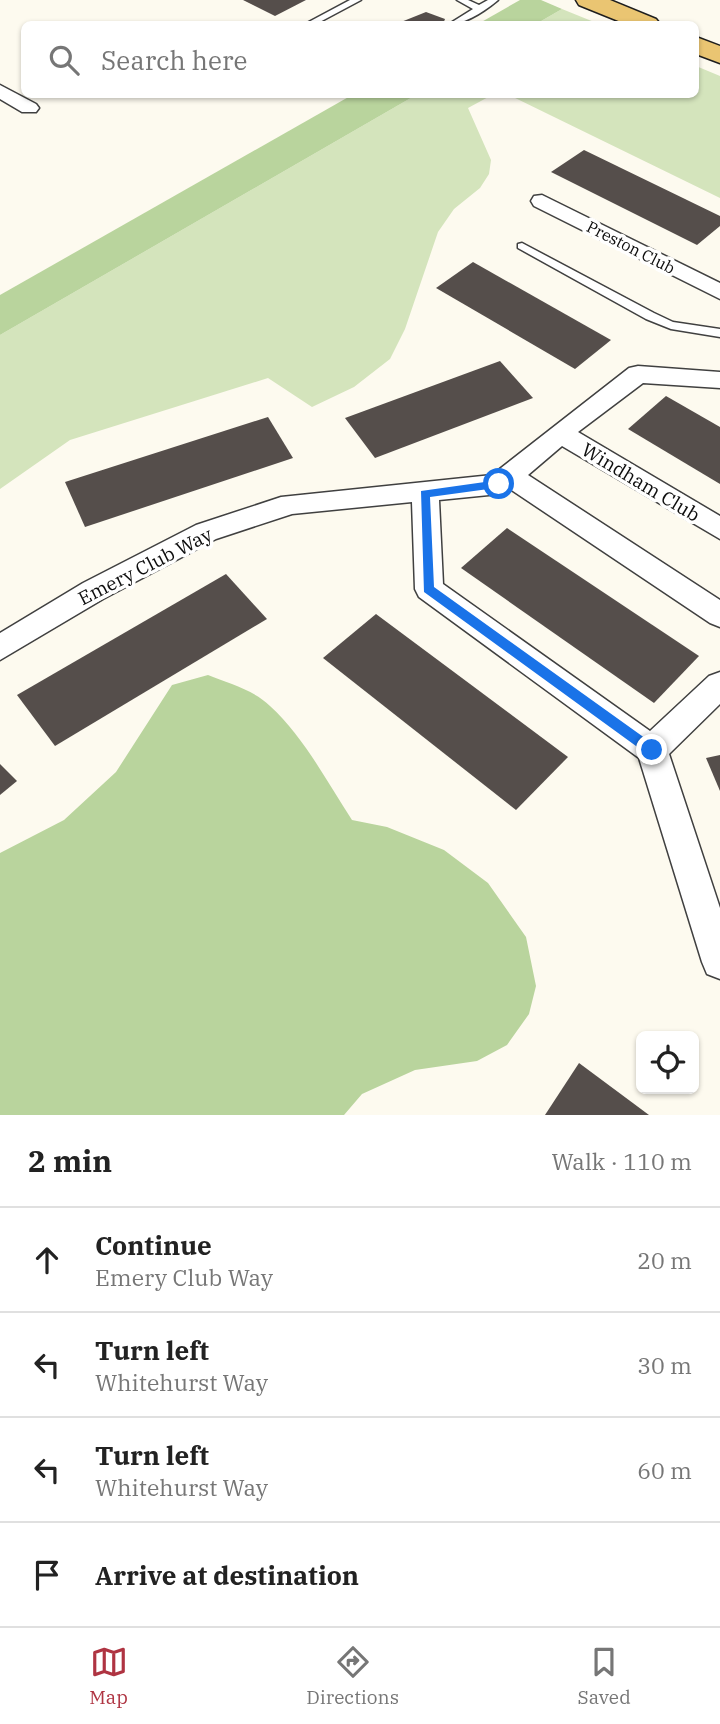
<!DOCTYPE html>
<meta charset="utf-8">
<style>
body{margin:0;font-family:"IBM Plex Serif",serif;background:#f2f2f2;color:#222}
.controls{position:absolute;right:21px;bottom:21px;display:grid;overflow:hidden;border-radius:10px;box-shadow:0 2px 5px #0004}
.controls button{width:63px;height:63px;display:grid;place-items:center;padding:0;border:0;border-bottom:2px solid #e0e0e0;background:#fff;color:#222;font:35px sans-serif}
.stop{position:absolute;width:21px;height:21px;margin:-16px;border:5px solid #1a73e8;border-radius:50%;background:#fff}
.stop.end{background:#1a73e8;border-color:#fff;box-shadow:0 2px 7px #0008}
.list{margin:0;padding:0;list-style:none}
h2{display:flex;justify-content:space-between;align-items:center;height:91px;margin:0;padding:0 28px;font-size:30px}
h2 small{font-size:23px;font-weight:400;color:#767676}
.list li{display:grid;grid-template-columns:46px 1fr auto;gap:21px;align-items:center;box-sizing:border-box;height:105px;padding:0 28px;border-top:2px solid #e0e0e0}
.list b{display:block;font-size:26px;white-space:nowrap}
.list p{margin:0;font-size:23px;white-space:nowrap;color:#767676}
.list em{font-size:23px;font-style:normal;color:#767676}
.icon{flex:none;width:38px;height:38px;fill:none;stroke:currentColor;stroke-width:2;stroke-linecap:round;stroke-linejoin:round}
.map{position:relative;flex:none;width:720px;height:1115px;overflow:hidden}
.search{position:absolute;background:#fff;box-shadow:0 2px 5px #0004;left:21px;right:21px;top:21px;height:77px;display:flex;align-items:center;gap:18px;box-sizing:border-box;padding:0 24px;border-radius:10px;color:#767676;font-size:26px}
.sheet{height:511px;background:#fff}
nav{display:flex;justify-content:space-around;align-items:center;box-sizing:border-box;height:98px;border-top:2px solid #e0e0e0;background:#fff;font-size:19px;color:#767676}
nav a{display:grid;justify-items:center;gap:4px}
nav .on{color:#af3442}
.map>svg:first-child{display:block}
.green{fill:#d4e4bc}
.forest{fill:#b9d49d}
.building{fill:#554e4b}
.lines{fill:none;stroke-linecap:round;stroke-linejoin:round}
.lane-casing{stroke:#404040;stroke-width:3}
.street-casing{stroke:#404040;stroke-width:3}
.primary-casing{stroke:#1e1e1e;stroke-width:3}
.lane{fill:#fff;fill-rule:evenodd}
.street{fill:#fff;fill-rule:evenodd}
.primary{fill:#eac572;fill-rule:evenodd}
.route{fill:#1a73e8}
.labels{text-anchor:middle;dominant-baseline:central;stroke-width:7;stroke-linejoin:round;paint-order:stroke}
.far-street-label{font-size:16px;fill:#0d0d0d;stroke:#fff}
.street-label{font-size:19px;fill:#0d0d0d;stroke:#fff}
</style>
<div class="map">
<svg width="720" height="1115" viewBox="0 0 720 1115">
<rect width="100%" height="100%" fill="#fdfaef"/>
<!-- green -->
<g class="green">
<polygon points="562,9 599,24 536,24"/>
<polygon points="696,66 720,76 720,198 509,95 696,94"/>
<polygon points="416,95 492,95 468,108 491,160 489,174 480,188 454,209 438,232 405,329 390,359 354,387 312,407 268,378 70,440 0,489 0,335"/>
</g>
<!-- forest -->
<g class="forest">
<polygon points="520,0 541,0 562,9 536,24 478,24"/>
<polygon points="352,95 416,95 0,335 0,295"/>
<path d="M208,675C228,683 254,690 270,706C304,737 327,782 352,820L387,827L444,850L488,883L526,937L536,986L529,1014L507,1045L477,1061L415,1070L362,1094L344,1115H0V853L64,820L116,772L172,685Z"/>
</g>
<!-- building -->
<g class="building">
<polygon points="243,0 306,0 275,16"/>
<polygon points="426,12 445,19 443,24 396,24"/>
<polygon points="584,150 720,216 720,226 697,245 551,172"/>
<polygon points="473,262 611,340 575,369 436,288"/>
<polygon points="500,361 533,398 375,458 345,418"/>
<polygon points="666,396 720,427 720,484 628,429"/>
<polygon points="268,417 293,458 85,527 65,482"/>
<polygon points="507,528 699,656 654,703 461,568"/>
<polygon points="226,574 267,619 55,746 17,695"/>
<polygon points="376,614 568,757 516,810 323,658"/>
<polygon points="720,755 720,791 706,758"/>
<polygon points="0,764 17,781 0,795"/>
<polygon points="579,1063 649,1115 545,1115"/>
</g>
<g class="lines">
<!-- lane casing -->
<g class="lane-casing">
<g id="lane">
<polygon points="350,0 361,0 316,24 305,24"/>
<path d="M457,0H468L479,5L488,0H498C486,10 466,24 449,24L473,9Z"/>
<polygon points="522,243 654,313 673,322 720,329 720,337 671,329 646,319 518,248 518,244"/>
</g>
</g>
<!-- street casing -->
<g class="street-casing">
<g id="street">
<polygon points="0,85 36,104 39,108 36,112 22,112 0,99"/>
<polygon points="542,195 720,283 720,299 534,206 531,201 534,196"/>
<polygon points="638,366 720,372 720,388 643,383 578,432 720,516 720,539 562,446 528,475 720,600 720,627 710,623 510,489 499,494 439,500 443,584 650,731 709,676 720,672 720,704 669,754 720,908 720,979 707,974 702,962 639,758 419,597 415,589 412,502 292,514 216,539 103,599 0,660 0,633 83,583 196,525 281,497 492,475 629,368"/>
</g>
</g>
<!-- primary casing -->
<g class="primary-casing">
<g id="primary">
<polygon points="576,0 610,0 656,19 660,24 626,24 579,5"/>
<polygon points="696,37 720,46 720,63 696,54"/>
</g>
</g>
<!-- lane -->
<use href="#lane" class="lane"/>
<!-- street -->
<use href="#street" class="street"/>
<!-- primary -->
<use href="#primary" class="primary"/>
</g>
<!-- route -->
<polygon class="route" points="499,480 505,484 503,487 430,497 434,587 656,746 656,754 647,754 424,592 421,491"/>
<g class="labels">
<!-- far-street labels -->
<g class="far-street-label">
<text transform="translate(631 247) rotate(27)">Preston Club</text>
</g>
<!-- street labels -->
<g class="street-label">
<text transform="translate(641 482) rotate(31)">Windham Club</text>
<text transform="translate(145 566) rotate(-27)">Emery Club Way</text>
</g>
</g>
</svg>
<div class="controls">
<button><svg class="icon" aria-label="locate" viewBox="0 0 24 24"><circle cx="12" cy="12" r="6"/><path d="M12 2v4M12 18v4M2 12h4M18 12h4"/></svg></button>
</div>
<div class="stop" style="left:499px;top:484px"></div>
<div class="stop end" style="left:652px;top:750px"></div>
<div class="search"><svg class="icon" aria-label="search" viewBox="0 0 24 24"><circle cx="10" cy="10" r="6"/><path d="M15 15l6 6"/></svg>Search here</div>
</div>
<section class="sheet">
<h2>2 min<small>Walk · 110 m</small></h2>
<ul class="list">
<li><svg class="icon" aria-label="ahead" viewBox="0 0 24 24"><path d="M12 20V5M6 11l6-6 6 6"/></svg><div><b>Continue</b><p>Emery Club Way</p></div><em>20 m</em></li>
<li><svg class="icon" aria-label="left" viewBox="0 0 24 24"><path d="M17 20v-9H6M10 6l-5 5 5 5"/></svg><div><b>Turn left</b><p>Whitehurst Way</p></div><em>30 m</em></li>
<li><svg class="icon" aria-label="left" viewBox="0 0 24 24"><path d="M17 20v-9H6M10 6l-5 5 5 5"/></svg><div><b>Turn left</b><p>Whitehurst Way</p></div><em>60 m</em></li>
<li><svg class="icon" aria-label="arrive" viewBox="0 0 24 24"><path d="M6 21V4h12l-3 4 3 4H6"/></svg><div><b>Arrive at destination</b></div></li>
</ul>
</section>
<nav>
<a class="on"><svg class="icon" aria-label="map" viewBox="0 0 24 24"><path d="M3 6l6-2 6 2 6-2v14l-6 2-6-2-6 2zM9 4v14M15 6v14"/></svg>Map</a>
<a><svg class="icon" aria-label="directions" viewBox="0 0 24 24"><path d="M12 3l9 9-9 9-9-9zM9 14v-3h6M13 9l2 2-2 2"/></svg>Directions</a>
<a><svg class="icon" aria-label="saved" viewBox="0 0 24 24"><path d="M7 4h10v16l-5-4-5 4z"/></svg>Saved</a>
</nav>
